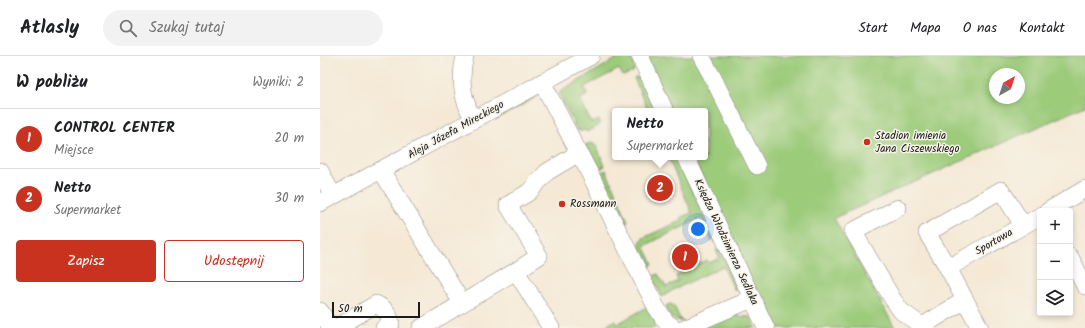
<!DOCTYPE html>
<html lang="pl">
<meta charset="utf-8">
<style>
body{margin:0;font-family:Kalam,sans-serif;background:#f2f2f2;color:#202124}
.controls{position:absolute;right:12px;bottom:12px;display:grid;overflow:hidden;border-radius:4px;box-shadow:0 2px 6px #0003}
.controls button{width:36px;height:36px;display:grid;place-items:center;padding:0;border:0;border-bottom:1px solid #e0e0e0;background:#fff;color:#202124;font:20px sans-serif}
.compass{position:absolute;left:669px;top:12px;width:36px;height:36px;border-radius:50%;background:#fff;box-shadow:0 2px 6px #0003;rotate:39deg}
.scale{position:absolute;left:12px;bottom:10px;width:88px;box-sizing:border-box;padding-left:4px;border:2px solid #1c1c1c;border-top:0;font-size:11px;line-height:14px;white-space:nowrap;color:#1c1c1c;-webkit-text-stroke:3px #f7f3e8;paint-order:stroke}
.you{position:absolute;left:378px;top:173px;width:14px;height:14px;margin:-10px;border:3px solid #fff;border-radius:50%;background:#1a73e8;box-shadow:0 0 0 6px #1a73e833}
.badge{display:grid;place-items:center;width:26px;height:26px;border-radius:50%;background:#c8321e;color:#fff;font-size:13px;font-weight:700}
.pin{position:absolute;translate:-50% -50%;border:2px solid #fff;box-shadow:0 1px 4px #0006}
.popup{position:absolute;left:292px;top:52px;width:96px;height:52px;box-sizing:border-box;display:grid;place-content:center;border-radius:4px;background:#fff;filter:drop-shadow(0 1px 3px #0005);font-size:13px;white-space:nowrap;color:#757577}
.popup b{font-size:15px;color:#202124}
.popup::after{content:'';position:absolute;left:50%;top:100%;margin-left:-8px;border:8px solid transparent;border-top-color:#fff}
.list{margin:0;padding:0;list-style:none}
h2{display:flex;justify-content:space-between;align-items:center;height:52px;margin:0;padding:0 16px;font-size:17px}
h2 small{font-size:13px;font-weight:400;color:#757577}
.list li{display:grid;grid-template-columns:26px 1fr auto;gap:12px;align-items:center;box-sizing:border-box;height:60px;padding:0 16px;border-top:1px solid #e0e0e0}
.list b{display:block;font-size:15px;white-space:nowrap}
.list p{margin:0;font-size:13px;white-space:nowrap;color:#757577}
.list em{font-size:13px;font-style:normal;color:#757577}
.actions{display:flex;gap:8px;padding:12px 16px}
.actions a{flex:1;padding:9px 0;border:1px solid #c8321e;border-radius:4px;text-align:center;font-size:14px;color:#c8321e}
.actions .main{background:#c8321e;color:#fff}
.icon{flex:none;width:22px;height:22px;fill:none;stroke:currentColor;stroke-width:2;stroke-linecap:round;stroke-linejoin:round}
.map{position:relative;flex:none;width:765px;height:272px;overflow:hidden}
header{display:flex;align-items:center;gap:24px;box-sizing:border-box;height:56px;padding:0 20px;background:#fff;border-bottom:1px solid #e0e0e0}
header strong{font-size:19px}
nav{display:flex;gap:22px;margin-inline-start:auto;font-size:14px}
.search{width:280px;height:36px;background:#f2f2f2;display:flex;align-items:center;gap:10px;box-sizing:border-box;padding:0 14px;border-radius:22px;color:#757577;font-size:15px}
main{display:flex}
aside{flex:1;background:#fff}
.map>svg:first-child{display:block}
.green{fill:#9ccb7a;stroke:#5c744b;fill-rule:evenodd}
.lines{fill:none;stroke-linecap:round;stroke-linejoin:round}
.minor-casing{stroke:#888278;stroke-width:18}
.minor{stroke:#fff;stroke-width:17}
.poi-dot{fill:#c8321e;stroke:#f7f3e8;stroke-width:1.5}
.labels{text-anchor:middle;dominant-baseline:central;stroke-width:3;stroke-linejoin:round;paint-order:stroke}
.street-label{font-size:11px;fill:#1c1c1c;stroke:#f7f3e8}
.poi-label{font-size:11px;fill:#1c1c1c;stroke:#f7f3e8;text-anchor:start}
</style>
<header>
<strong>Atlasly</strong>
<div class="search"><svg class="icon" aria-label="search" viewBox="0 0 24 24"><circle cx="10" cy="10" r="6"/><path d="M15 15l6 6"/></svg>Szukaj tutaj</div>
<nav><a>Start</a><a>Mapa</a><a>O nas</a><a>Kontakt</a></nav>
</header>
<main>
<aside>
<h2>W pobliżu<small>Wyniki: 2</small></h2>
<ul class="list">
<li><span class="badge">1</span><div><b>CONTROL CENTER</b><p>Miejsce</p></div><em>20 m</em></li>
<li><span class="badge">2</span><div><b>Netto</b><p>Supermarket</p></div><em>30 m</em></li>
</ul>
<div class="actions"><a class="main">Zapisz</a><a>Udostępnij</a></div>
</aside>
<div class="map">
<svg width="765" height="272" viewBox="0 0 765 272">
<rect width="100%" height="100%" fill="#f7f3e8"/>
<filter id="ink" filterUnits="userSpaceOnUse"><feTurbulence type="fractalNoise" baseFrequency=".025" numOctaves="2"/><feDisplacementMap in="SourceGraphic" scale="8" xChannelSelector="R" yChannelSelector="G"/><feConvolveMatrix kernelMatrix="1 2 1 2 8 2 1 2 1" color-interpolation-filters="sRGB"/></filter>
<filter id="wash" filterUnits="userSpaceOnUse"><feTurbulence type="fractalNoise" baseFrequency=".012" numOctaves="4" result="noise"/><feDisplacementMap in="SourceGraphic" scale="16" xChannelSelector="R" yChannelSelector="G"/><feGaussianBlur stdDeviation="0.9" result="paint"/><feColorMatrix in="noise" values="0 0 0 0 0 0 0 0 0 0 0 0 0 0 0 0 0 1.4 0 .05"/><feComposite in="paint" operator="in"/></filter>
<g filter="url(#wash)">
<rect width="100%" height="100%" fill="#f5e9d5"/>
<!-- green -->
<g class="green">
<polygon points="301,0 311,3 315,12 313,16 303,20 299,13 264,31 268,39 260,43 271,67 279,64 280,67 278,70 267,76 266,74 261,75 257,74 240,40 240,36"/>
<path d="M326,0H765V50L514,162L575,272H451L373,101H385V55H351ZM675,18H699V42H675Z"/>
<polygon points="315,21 320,22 336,55 328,55 314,22"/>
<polygon points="215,40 217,41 175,64 176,61 210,41"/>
<polygon points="270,87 276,89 285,110 278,114 265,89"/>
<path d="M348,101H357L394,182L392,185L381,162L324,190L333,208L327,212C321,201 315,193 323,182L362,164L361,161L372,157Z"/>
<polygon points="286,114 308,165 306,168 304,168 280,117"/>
<path d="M396,194H400C405,206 416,222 415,235L403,210L353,234L342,241L332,221L338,218L346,231L358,225L356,220L387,204L389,207L397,203L398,205L400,203Z"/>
<polygon points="351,248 354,250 361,265 364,266 351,262 346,252 347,249"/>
<polygon points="329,250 335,264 335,272 282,272 295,264 297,268"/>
<polygon points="416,257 417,260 431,261 436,272 380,272"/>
</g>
</g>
<g filter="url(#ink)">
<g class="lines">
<!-- minor casing -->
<g class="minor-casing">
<g id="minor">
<path d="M145,0C139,23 142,44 154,64"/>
<polyline points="320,0 345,55"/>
<polyline points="381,0 392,20 437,110"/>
<polyline points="222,26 271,120 336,251 346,266 355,272"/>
<polyline points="366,101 446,272"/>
<polyline points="61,114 142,247"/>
<polyline points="0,115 13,140"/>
<polyline points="0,147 271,0"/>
<polyline points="578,152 533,175 572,242 581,255 602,270"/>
<polyline points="728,155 765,133"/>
<polyline points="750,201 765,230"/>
<polyline points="628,212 720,160"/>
<polyline points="196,215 219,200 188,149 209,136 227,116 259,97"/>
<polyline points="0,255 11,272"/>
<path d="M16,272L56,248C65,252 70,259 71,268L64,272"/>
<polyline points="101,272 196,215 231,272"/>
<polyline points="364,272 432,243"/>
<polyline points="599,272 645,244"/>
<polyline points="660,272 628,212 607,177 681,134 703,169"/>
</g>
</g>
<!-- minor -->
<use href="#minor" class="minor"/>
</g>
</g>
<!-- markers -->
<g class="poi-dot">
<circle cx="547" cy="86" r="4"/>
<circle cx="242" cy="148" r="4"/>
</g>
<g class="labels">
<!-- street labels -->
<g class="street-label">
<text transform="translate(136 74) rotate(-29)">Aleja Józefa Mireckiego</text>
<text transform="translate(406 186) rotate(65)">Księdza Włodzimierza Sedlaka</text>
<text transform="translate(674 186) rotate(-30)">Sportowa</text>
</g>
<!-- poi labels -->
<g class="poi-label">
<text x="555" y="80">Stadion imienia<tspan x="555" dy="13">Jana Ciszewskiego</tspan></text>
<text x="250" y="148">Rossmann</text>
</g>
</g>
</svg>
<div class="controls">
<button>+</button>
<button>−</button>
<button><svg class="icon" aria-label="layers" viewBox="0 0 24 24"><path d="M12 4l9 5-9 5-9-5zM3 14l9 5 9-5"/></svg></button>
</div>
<svg class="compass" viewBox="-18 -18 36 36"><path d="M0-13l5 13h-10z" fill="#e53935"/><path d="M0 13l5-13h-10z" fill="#757577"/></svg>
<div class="scale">50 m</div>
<div class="you"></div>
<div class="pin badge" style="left:365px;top:201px">1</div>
<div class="pin badge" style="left:340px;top:132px">2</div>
<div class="popup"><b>Netto</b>Supermarket</div>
</div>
</main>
